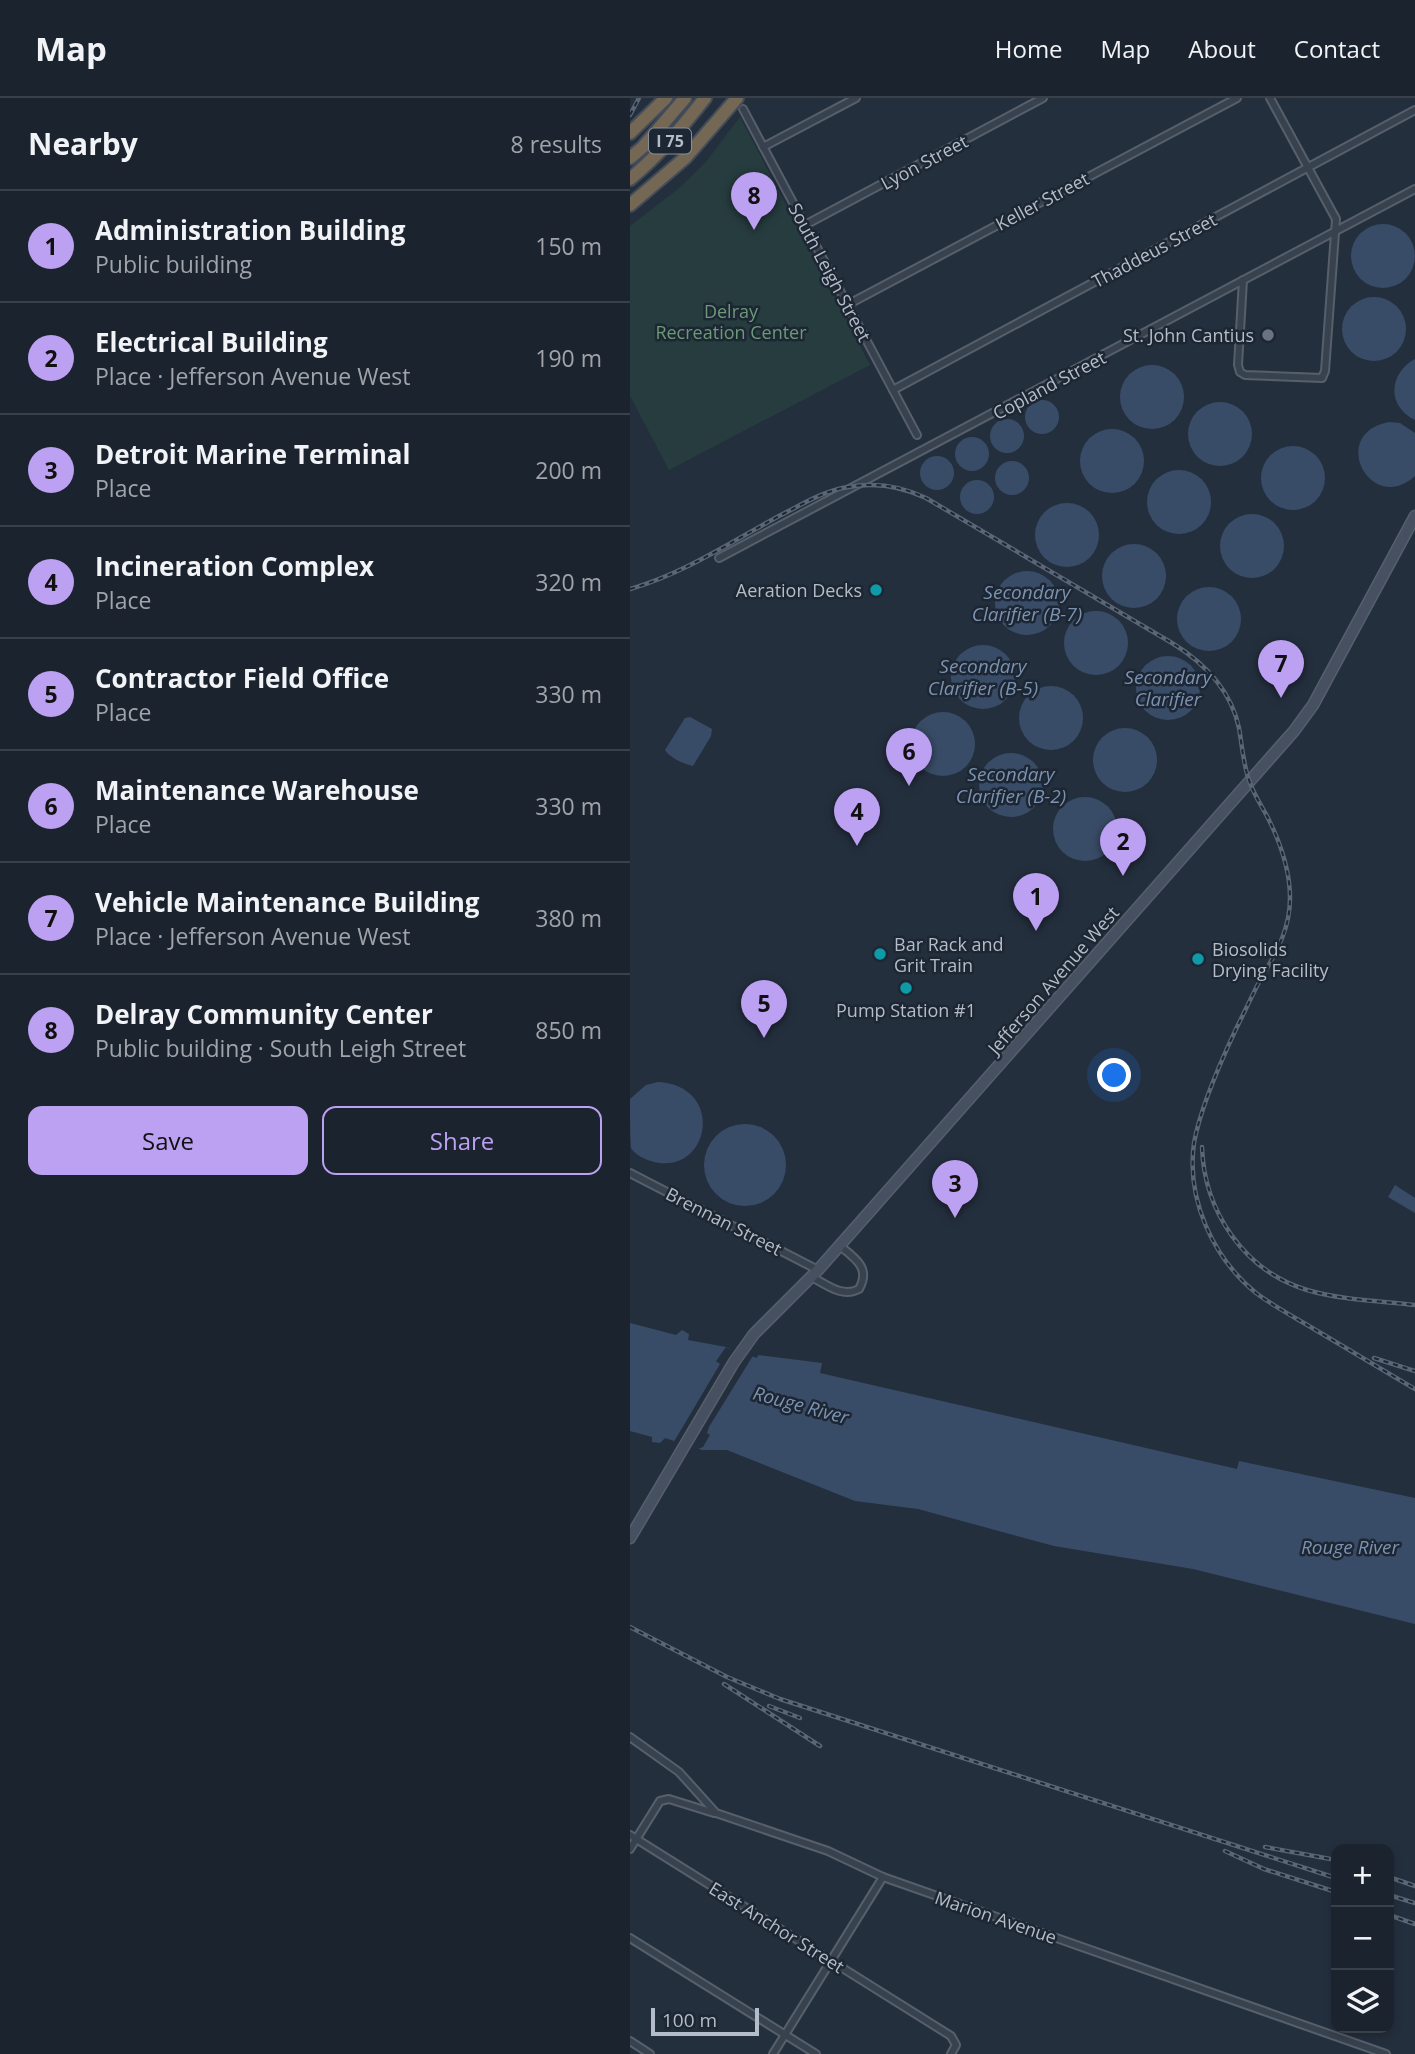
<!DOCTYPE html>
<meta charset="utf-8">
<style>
body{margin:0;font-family:"Open Sans",sans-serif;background:#242b36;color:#f1f3f6}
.controls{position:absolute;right:21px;bottom:21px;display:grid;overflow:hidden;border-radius:14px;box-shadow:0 4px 10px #0003}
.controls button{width:63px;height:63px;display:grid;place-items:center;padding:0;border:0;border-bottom:2px solid #39404a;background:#1b232e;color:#f1f3f6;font:35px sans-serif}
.scale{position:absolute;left:21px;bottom:18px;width:108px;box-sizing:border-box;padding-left:7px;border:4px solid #b4bcc9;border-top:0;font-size:19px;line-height:24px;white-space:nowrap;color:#b4bcc9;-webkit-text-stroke:5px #1d2633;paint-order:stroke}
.you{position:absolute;left:485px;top:978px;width:24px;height:24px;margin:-18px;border:5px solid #fff;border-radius:50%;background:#1a73e8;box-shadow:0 0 0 10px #1a73e833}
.badge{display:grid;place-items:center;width:46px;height:46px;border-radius:50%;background:#bca0f2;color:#111;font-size:23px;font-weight:700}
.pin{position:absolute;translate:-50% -58px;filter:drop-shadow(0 2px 4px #0008)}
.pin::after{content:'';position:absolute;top:37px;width:24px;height:21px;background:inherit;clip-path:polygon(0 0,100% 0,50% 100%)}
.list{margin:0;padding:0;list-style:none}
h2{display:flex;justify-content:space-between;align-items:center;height:91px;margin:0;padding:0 28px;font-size:30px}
h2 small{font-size:23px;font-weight:400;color:#a0a4aa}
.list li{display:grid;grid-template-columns:46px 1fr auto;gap:21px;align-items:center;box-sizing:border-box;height:112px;padding:0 28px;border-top:2px solid #39404a}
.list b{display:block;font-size:26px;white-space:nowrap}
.list p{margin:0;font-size:23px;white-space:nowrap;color:#a0a4aa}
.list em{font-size:23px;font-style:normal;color:#a0a4aa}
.actions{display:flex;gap:14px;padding:21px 28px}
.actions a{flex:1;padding:16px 0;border:2px solid #bca0f2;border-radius:14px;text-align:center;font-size:24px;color:#bca0f2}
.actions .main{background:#bca0f2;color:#111}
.icon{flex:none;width:38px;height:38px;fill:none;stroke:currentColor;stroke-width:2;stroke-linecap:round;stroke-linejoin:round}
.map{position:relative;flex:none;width:785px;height:1956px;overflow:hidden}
header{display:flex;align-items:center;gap:42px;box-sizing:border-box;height:98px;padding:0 35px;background:#1b232e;border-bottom:2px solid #39404a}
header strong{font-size:33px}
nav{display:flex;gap:38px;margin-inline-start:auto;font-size:24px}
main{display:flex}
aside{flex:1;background:#1b232e}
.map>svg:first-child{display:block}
.green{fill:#263c3f}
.water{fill:#394c67}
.pier{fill:#242f3e}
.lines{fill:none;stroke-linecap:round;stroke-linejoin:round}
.minor-casing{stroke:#565f6c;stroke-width:10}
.secondary-casing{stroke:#565f6c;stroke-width:13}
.motorway-casing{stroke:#434c59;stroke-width:16}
.minor{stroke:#38414e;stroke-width:6}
.secondary{stroke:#465061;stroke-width:10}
.motorway{stroke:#746855;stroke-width:12}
.rail-casing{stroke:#5a6575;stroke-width:4.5}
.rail{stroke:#1d2633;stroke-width:2;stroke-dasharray:5;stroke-linecap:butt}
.worship-dot{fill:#6b7280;stroke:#1d2633;stroke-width:2.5}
.culture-dot{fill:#0f9aa8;stroke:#1d2633;stroke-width:2.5}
.labels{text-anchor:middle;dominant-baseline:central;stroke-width:5;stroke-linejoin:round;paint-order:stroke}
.shield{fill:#1d2633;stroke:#878f9c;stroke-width:2}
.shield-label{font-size:16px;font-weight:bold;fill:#b4bcc9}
.street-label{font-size:18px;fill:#b4bcc9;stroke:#1d2633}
.park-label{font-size:18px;fill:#6b9a76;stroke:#1d2633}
.poi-label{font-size:18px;fill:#b4bcc9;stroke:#1d2633;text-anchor:end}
.water-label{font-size:19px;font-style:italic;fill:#7c92b1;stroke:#1d2633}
</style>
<header>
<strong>Map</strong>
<nav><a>Home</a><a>Map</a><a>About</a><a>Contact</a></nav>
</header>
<main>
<aside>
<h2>Nearby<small>8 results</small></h2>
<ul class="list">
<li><span class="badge">1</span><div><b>Administration Building</b><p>Public building</p></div><em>150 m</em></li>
<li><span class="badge">2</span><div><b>Electrical Building</b><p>Place · Jefferson Avenue West</p></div><em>190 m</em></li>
<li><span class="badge">3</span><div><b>Detroit Marine Terminal</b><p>Place</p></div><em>200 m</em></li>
<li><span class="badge">4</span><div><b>Incineration Complex</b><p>Place</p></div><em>320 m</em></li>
<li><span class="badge">5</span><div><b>Contractor Field Office</b><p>Place</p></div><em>330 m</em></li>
<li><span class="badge">6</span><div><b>Maintenance Warehouse</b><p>Place</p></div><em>330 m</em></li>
<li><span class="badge">7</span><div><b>Vehicle Maintenance Building</b><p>Place · Jefferson Avenue West</p></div><em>380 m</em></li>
<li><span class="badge">8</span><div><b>Delray Community Center</b><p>Public building · South Leigh Street</p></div><em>850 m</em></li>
</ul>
<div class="actions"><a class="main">Save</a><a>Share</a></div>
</aside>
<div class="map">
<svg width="785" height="1956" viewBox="0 0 785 1956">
<rect width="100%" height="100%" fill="#242f3e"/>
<!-- green -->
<polygon class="green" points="110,19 240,267 39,372 0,298 0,128 48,91 75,65"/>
<!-- water -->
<g class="water">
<circle cx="753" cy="158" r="32"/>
<circle cx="744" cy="231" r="32"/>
<path d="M785,261V322C756,308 759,275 785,261Z"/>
<circle cx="522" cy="299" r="32"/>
<circle cx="412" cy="319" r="17"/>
<circle cx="590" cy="336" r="32"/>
<circle cx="377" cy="338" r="17"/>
<path d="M759,324L770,325L785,335V378C741,418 697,336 759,324Z"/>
<circle cx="482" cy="363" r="32"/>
<circle cx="342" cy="356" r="17"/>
<circle cx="663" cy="380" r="32"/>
<circle cx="307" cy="375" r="17"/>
<circle cx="382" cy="380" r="17"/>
<circle cx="549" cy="404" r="32"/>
<circle cx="347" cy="399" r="17"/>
<circle cx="437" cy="437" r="32"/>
<circle cx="622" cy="448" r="32"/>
<circle cx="504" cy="478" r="32"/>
<circle cx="397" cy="505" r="32"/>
<circle cx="579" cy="521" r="32"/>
<circle cx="466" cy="545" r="32"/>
<circle cx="353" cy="579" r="32"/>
<circle cx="538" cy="590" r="32"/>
<circle cx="421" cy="620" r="32"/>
<circle cx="313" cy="646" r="32"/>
<path d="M60,619L82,631L81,638L63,668C54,666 40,660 35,652L55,620Z"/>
<circle cx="495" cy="662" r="32"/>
<circle cx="381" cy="687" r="32"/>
<circle cx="455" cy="731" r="32"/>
<path d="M28,984C96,988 80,1077 24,1064C16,1062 5,1057 1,1050C0,1041 0,1012 0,1001L16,987Z"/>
<circle cx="115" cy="1067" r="41"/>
<polygon points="765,1087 785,1100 785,1115 758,1099"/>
<polygon points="0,1225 46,1237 52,1232 59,1236 58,1242 96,1249 127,1260 128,1257 192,1265 190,1275 607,1371 609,1363 785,1400 785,1526 563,1471 424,1448 288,1411 225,1403 97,1352 72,1352 35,1340 30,1345 22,1344 22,1339 0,1333"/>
</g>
<!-- pier -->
<polygon class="pier" points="102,1248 124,1256 79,1329 77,1335 80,1337 73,1349 63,1353 42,1347 90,1266 86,1263 96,1249 100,1251"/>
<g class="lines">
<!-- minor casing -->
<g class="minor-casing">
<g id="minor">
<polyline points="113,11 287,337"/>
<polyline points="133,49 226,0"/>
<polyline points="175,127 413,0"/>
<polyline points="613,182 608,267 610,274 615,277 692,280 695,273 706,121 640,0"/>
<polyline points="217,207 607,0"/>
<polyline points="263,292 785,12"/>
<polyline points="89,460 785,91"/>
<polyline points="0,1075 188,1172"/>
<path d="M182,1179C197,1187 213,1200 229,1191C241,1170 225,1160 210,1148"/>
<polyline points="0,1639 49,1674 86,1715 198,1753 253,1779 756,1956"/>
<polyline points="0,1737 321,1938 326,1947 321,1956"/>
<polyline points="0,1751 30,1703 39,1701 84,1715"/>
<polyline points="0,1840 186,1956"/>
<polyline points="0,1943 20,1956"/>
<polyline points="143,1956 253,1779"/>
</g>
</g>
<!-- secondary casing -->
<g class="secondary-casing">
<polyline id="secondary" points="0,1440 104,1264 124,1236 188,1172 664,633 683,607 785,418"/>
</g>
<!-- motorway casing -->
<g class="motorway-casing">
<g id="motorway">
<polyline points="0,35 36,0"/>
<polyline points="0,60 13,49 55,0"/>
<path d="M0,81C29,57 52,29 75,0"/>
<polyline points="0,107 55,60 107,0"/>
</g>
</g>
<!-- minor -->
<use href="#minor" class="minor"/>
<!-- secondary -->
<use href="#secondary" class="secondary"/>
<!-- motorway -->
<use href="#motorway" class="motorway"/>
<!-- rail casing -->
<g class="rail-casing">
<g id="rail">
<polyline points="0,17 9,0"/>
<path d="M0,491C53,476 101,444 149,418C171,407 193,393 218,389C245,384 271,388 296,400L542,545C573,564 601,592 609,630C612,647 613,665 619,682C623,695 631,707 638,720C650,744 660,773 660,800C660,835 643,859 627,888C620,902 613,917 606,931C591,963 570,1011 564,1045C556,1101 583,1160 626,1195C646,1210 668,1221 689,1234C721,1253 753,1272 785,1291"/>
<path d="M572,1049C574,1113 614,1173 677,1192C711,1202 750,1203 785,1207"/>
<polyline points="744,1260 785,1273"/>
<polyline points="0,1529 97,1579 150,1601 706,1780"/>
<polyline points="94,1586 190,1648"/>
<polyline points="139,1608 170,1620"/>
<polyline points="635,1749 706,1762"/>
<polyline points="595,1753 634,1771 706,1794"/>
<polyline points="759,1779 785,1788"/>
<polyline points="759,1797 785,1805"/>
<polyline points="759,1817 785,1826"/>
</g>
</g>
<!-- rail -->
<use href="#rail" class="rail"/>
</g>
<!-- markers -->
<circle class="worship-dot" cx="638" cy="237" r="7"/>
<g class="culture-dot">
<circle cx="246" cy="492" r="7"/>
<circle cx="250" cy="856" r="7"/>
<circle cx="568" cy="861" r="7"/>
<circle cx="276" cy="890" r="7"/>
</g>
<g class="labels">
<!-- shield labels -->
<rect class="shield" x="19" y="30.5" width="42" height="25" rx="5"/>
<g class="shield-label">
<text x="40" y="43">I 75</text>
</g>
<!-- street labels -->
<g class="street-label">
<text transform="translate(294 64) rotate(-28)">Lyon Street</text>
<text transform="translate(412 103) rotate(-28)">Keller Street</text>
<text transform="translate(524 152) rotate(-28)">Thaddeus Street</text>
<text transform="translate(200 174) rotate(62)">South Leigh Street</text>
<text transform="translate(419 287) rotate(-28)">Copland Street</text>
<text transform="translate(423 882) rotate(-49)">Jefferson Avenue West</text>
<text transform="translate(94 1123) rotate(27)">Brennan Street</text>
<text transform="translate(366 1819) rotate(19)">Marion Avenue</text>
<text transform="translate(147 1829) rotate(32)">East Anchor Street</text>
</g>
<!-- park labels -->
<g class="park-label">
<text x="101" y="213">Delray<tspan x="101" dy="21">Recreation Center</tspan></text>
</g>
<!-- poi labels -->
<g class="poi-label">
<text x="624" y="237">St. John Cantius</text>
<text x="232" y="492">Aeration Decks</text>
<text x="264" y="846" text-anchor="start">Bar Rack and<tspan x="264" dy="21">Grit Train</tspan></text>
<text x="582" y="851" text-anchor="start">Biosolids<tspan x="582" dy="21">Drying Facility</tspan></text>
<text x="276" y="912" text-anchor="middle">Pump Station #1</text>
</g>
<!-- water labels -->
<g class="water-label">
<text x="397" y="494">Secondary<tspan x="397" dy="22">Clarifier (B-7)</tspan></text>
<text x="353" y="568">Secondary<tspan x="353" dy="22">Clarifier (B-5)</tspan></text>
<text x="538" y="579">Secondary<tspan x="538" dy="22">Clarifier</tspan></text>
<text x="381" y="676">Secondary<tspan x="381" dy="22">Clarifier (B-2)</tspan></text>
<text transform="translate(171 1307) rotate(15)">Rouge River</text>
<text x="720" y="1449">Rouge River</text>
</g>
</g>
</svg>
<div class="controls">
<button>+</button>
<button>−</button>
<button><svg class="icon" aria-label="layers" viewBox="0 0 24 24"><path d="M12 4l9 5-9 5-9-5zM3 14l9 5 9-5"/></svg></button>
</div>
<div class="scale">100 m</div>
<div class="you"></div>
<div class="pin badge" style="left:406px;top:833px">1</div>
<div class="pin badge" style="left:493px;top:778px">2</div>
<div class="pin badge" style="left:325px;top:1120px">3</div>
<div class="pin badge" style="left:227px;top:748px">4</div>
<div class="pin badge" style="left:134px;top:940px">5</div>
<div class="pin badge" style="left:279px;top:688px">6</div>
<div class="pin badge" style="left:651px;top:600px">7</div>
<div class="pin badge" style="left:124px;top:132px">8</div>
</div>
</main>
